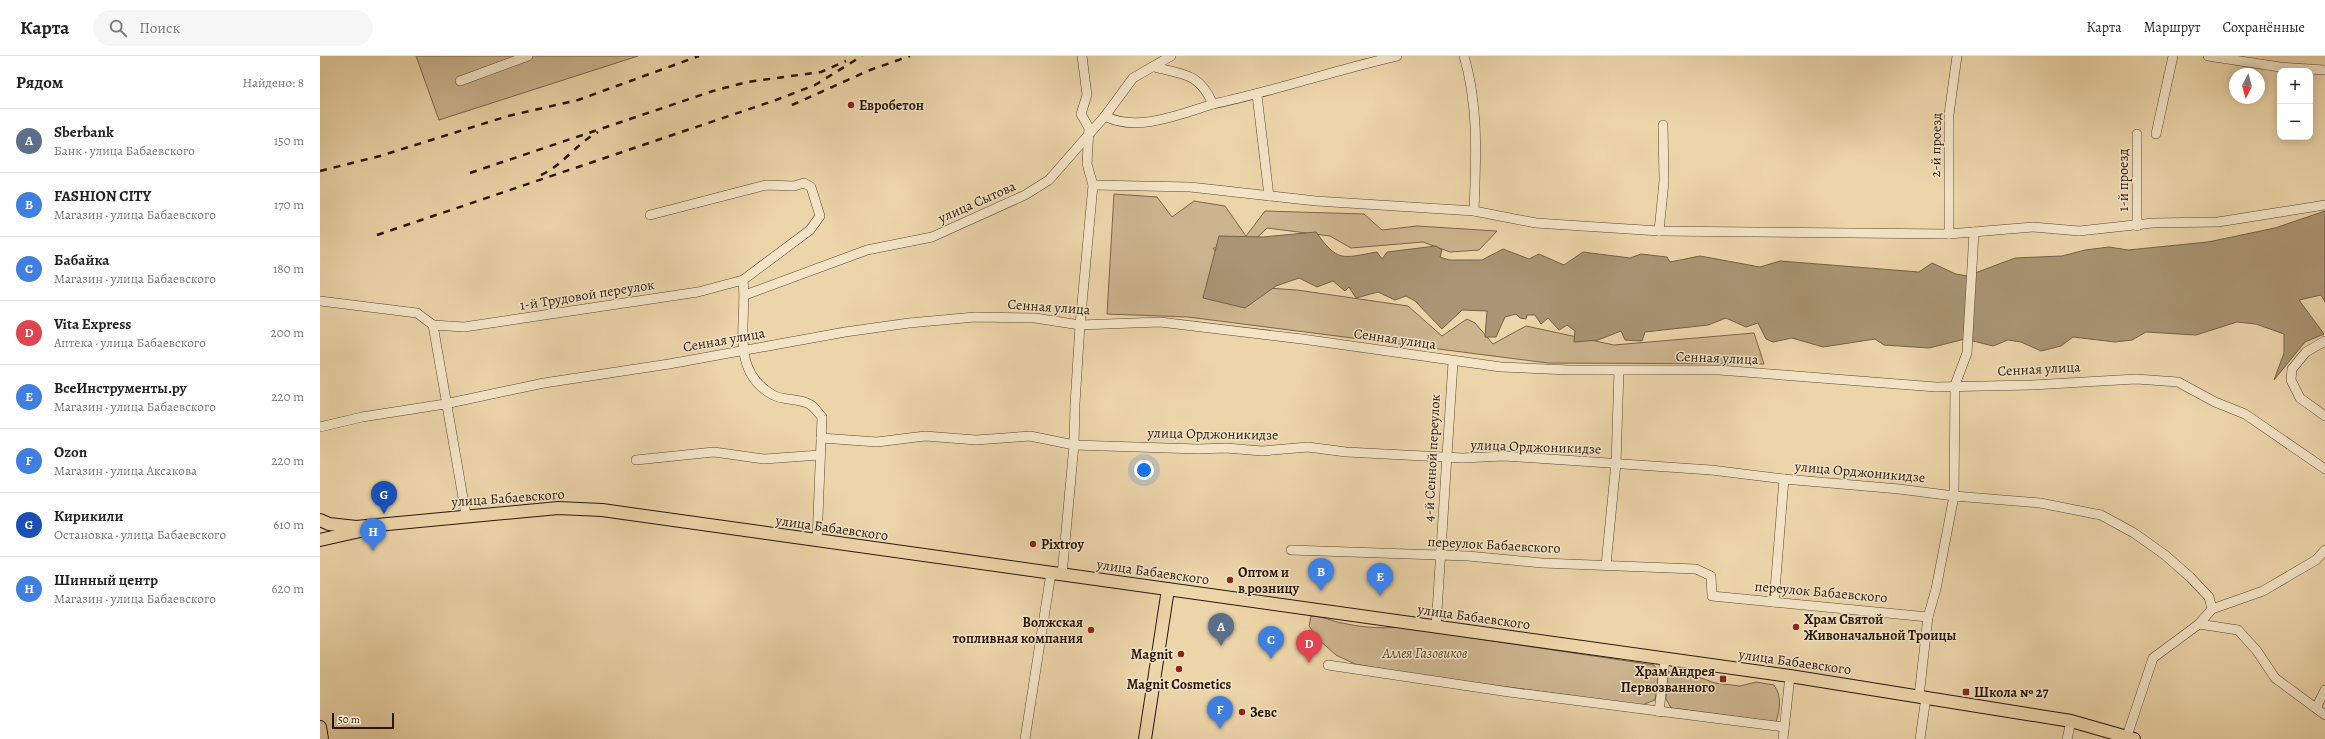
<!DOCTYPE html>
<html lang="ru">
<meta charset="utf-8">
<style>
body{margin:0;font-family:Alegreya,serif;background:#f6f6f6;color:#222}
.controls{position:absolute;right:12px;top:12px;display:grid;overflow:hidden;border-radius:8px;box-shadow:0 2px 10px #0003}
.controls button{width:36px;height:36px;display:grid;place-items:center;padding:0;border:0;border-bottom:1px solid #e0e0e0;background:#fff;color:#222;font:20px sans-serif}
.compass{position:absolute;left:1909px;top:12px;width:36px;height:36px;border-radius:50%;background:#fff;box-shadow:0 2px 10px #0003;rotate:186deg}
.scale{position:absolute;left:12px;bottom:10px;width:62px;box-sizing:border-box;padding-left:4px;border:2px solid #281509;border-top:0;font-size:11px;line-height:14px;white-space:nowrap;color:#281509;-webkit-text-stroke:3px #f3e4c7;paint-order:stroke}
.you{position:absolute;left:824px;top:414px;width:14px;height:14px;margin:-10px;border:3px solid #fff;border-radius:50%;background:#1a73e8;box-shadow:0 0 0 6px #1a73e833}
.badge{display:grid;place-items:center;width:26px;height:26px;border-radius:50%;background:#8f2418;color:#fff;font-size:13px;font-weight:700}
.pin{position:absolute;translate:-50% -33px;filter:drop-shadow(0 1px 2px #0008)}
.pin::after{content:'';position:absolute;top:21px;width:14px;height:12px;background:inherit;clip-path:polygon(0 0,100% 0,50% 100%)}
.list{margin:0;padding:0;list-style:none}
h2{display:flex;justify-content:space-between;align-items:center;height:52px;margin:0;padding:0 16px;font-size:17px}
h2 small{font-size:13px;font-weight:400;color:#767676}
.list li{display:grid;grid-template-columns:26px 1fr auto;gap:12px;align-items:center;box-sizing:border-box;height:64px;padding:0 16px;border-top:1px solid #e0e0e0}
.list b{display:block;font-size:15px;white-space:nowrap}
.list p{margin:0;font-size:13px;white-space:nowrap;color:#767676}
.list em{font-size:13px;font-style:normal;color:#767676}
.icon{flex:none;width:22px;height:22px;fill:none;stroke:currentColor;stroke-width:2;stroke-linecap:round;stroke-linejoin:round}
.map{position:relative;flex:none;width:2005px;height:683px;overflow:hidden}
header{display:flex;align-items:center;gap:24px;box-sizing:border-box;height:56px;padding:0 20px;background:#fff;border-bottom:1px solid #e0e0e0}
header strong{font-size:19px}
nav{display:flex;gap:22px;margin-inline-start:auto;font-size:14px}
.search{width:280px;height:36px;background:#f6f6f6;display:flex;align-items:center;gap:10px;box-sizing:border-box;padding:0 14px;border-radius:22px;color:#767676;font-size:15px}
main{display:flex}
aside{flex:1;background:#fff}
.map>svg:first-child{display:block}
.green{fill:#cbb48e;stroke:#7a644c}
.water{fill:#a99473;stroke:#756149}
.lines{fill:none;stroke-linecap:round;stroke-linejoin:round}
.minor-casing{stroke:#594531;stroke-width:10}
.major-casing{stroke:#281509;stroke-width:14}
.minor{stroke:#f3e4c7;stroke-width:9}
.major{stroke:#ecd5a9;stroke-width:12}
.rail{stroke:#281509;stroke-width:2.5;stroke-dasharray:7 7;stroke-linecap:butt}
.poi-dot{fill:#8f2418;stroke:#f3e4c7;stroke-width:1.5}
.labels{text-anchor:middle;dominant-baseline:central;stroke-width:3;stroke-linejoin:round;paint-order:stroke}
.poi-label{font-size:14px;font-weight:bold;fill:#281509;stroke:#f3e4c7;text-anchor:start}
.street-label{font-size:14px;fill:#281509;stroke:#f3e4c7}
.park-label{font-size:14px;font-style:italic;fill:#594531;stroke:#f3e4c7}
</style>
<header>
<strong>Карта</strong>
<div class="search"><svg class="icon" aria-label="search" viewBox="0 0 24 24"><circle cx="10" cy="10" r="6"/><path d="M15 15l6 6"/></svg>Поиск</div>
<nav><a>Карта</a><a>Маршрут</a><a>Сохранённые</a></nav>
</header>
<main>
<aside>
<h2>Рядом<small>Найдено: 8</small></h2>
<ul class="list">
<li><span class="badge" style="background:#5c6f8a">A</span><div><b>Sberbank</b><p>Банк · улица Бабаевского</p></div><em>150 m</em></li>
<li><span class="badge" style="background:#3f7fe0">B</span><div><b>FASHION CITY</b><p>Магазин · улица Бабаевского</p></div><em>170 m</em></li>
<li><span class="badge" style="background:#3f7fe0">C</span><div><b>Бабайка</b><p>Магазин · улица Бабаевского</p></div><em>180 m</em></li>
<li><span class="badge" style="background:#e0444e">D</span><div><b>Vita Express</b><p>Аптека · улица Бабаевского</p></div><em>200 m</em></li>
<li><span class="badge" style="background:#3f7fe0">E</span><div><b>ВсеИнструменты.ру</b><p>Магазин · улица Бабаевского</p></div><em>220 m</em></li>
<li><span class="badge" style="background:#3f7fe0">F</span><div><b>Ozon</b><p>Магазин · улица Аксакова</p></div><em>220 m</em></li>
<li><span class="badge" style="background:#1a4fb4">G</span><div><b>Кирикили</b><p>Остановка · улица Бабаевского</p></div><em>610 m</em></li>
<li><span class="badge" style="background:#3f7fe0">H</span><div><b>Шинный центр</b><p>Магазин · улица Бабаевского</p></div><em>620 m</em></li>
</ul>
</aside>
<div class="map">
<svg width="2005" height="683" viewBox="0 0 2005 683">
<rect width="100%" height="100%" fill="#ecd5a9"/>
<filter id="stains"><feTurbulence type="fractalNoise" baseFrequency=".005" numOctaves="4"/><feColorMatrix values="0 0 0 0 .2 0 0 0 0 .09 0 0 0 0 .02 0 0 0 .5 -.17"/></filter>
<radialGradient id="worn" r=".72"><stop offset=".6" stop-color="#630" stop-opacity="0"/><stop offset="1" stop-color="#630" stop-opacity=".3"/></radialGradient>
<!-- green -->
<g class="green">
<polygon points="96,0 318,0 119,64"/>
<polygon points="794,138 837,141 852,161 874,145 905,150 926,180 945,155 1044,158 1062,174 1097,170 1177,175 1159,194 1130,196 1103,186 1031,192 1010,180 947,172 927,191 893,192 918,230 977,234 1088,250 1122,280 1147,263 1155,267 1173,288 1206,270 1294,289 1434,277 1444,308 1228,307 868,261 787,258"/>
<path d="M991,560C1002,560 1011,565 1022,567C1040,571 1060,573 1079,571L1334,609L1339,616L1335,644L1322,649L1098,619L1035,608L1016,599L998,583L989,570Z"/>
<path d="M1356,615L1370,618L1395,627L1420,630L1436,626L1454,629C1462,640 1460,653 1456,666L1351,652L1346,643L1348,616Z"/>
</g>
<!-- water -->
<path class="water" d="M2005,155V246L2001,239L1979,244L2004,278L1985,286L1954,324L1964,297V278L1936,268L1917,266L1876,279L1826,276L1812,284L1795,286L1753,281L1741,290L1721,295L1701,286L1688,284L1673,290L1645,283L1609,292L1564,289L1555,283L1503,291L1472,282L1453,286L1446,283L1438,267L1426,271L1406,262L1388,269L1325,276L1322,285L1305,284L1301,275L1278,284L1254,286L1255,275L1247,269L1239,274L1228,262L1221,268L1215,259H1207L1206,263L1200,262L1196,258L1185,261L1176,281H1165L1167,255L1142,254L1122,273L1095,245L1086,240L1075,244L1058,236L1036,242L1029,231L1025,235L1013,225L997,231L979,222L956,230L925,252L883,242L899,180L943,181L996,176C1018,207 1022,202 1057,196L1062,203L1067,196L1116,190L1122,194L1120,201L1129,204H1162L1183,193L1209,203L1219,198L1244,209L1263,196L1310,202L1321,198L1347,201L1350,206L1380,200L1440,211L1460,205L1599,216L1612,207L1636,218L1647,220L1695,202L1742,200L1765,194L1789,191L1808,194L1888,186L1955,172Z"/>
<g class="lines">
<!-- minor casing -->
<g class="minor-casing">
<g id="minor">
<path d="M1144,0C1159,51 1156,103 1154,155"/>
<polyline points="1888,0 1960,11 2005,14"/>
<path d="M834,11C865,19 879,17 893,48C955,35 1015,14 1077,0"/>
<polyline points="140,25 208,0"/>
<polyline points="937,39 949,140"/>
<path d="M785,60C816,77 861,58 893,48"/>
<polyline points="1836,78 1853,0"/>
<polyline points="773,129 870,131 996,145 1154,155 1216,167 1339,175 1629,178 1713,171 1759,175 1833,167 1898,166 2005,149"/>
<path d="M330,159L446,129L474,130L484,127L491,131L500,160L490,174L423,224C428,264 408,314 453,339C464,345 479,342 489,348C494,350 498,357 502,361L497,485"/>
<polyline points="1817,170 1817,78"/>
<polyline points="1339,175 1344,125 1343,69"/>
<polyline points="1629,178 1629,58 1637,0"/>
<polyline points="425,239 547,194 612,181 705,139 729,124 785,60 813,22 851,0"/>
<polyline points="0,245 97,257 113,269"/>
<polyline points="113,269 144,271 378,236 423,224"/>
<polyline points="113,269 146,459"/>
<polyline points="2005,285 1986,296 1972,313 1971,324 1980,342 2005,360"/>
<polyline points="0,371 42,361 125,348 224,327 349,308 525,276 589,267 655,261 715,262 760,269 840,266 982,283 1181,311 1249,314 1399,314 1616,331 1712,329 1816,323 1858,326 1895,346 1925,358 2005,413"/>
<polyline points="501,382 557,386 605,380 656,384 710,380 754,389 878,393 906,392 942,395 988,391 1026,396 1143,402 1184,400 1391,414 1464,423 1579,433 1634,440 1720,447 1781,459 1814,477 1845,499 1870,521 1889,541 1892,553"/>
<polyline points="316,404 394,396 444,403 500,399"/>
<polyline points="971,494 1148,500 1222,507 1376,513 1391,520 1392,540 1608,561"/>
<polyline points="1286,509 1296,407 1299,315"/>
<polyline points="742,519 754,389 755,348 760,269 773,129 767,108 769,72 761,58 767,39 762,0"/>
<polyline points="1454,546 1464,423"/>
<polyline points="1879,568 1918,574 1937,595 1955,622 2005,659"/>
<polyline points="1116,571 1133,306"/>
<polyline points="1008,609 1189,636 1464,671"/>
<polyline points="1599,640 1608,561 1616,533 1634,440 1635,329 1647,297 1654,176"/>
<polyline points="1996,652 2005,634"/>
<polyline points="1339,656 1345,603"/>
<polyline points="1807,680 1833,602 1879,568 1892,553 1943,535 1996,504 2005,494"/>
<polyline points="705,683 731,517"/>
<polyline points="1463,683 1470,620"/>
<polyline points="1600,683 1606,641"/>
<polyline points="1747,683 1751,665"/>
</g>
</g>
<!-- major casing -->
<g class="major-casing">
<g id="major">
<polyline points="0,464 9,468 36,471 238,452 282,454 1470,620 1751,665 1814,683"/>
<polyline points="0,484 40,475"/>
<polyline points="0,671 2,683"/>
<polyline points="825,683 848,533"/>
</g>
</g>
<!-- minor -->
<use href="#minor" class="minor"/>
<!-- major -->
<use href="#major" class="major"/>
<!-- rail -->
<g class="rail">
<polyline points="472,49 550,14 590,0"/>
<polyline points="0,115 60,100 188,60 258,44 379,0"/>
<polyline points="150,117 393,35 427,26 501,16 526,5"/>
<path d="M221,119C243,109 257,87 278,76"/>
<polyline points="57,179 456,44 495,29 542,0"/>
</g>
</g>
<!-- markers -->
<g class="poi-dot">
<circle cx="531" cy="49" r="4"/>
<circle cx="713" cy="488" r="4"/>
<circle cx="910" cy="524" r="4"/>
<circle cx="1476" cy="571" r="4"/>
<circle cx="771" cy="574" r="4"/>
<circle cx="861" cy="598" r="4"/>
<circle cx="859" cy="613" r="4"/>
<rect x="1399" y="619" width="8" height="8" rx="2"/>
<rect x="1642" y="632" width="8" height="8" rx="2"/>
<circle cx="922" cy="656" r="4"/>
</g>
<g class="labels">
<!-- poi labels -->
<g class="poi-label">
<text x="539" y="49">Евробетон</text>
<text x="721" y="488">Pixtroy</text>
<text x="918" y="516">Оптом и<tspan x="918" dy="16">в розницу</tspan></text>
<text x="1484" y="563">Храм Святой<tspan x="1484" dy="16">Живоначальной Троицы</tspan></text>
<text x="763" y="566" text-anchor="end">Волжская<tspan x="763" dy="16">топливная компания</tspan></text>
<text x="853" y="598" text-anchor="end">Magnit</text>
<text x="1395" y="615" text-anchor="end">Храм Андрея<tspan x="1395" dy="16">Первозванного</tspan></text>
<text x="859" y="628" text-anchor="middle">Magnit Cosmetics</text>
<text x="1654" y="636">Школа № 27</text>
<text x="930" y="656">Зевс</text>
</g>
<!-- street labels -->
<g class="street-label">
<text transform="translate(1616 89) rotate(-89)">2-й проезд</text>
<text transform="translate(1803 124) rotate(-90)">1-й проезд</text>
<text transform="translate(657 146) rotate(-24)">улица Сытова</text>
<text transform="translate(267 239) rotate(-9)">1-й Трудовой переулок</text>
<text transform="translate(729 251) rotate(4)">Сенная улица</text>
<text transform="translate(1075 283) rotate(8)">Сенная улица</text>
<text transform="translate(404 284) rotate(-10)">Сенная улица</text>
<text transform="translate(1397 302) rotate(2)">Сенная улица</text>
<text transform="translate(1719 313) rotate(-3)">Сенная улица</text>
<text transform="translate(893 378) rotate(1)">улица Орджоникидзе</text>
<text transform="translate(1216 391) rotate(2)">улица Орджоникидзе</text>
<text transform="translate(1112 402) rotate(-87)">4-й Сенной переулок</text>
<text transform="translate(1540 416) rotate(5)">улица Орджоникидзе</text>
<text transform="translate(188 442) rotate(-4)">улица Бабаевского</text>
<text transform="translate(512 472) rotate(8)">улица Бабаевского</text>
<text transform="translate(1174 489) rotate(3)">переулок Бабаевского</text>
<text transform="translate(833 516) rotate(8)">улица Бабаевского</text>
<text transform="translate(1501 536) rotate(5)">переулок Бабаевского</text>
<text transform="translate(1154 561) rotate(8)">улица Бабаевского</text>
<text transform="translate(1475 606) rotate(8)">улица Бабаевского</text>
</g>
<!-- park labels -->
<g class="park-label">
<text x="1105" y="597">Аллея Газовиков</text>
</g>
</g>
<rect width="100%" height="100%" filter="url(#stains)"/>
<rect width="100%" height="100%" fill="url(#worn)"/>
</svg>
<div class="controls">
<button>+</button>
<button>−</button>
</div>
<svg class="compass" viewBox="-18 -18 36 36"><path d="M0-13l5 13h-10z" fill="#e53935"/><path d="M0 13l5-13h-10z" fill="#767676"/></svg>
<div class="scale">50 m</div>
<div class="you"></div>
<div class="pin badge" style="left:901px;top:590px;background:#5c6f8a">A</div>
<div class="pin badge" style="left:1001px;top:535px;background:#3f7fe0">B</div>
<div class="pin badge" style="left:951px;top:603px;background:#3f7fe0">C</div>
<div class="pin badge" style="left:989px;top:607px;background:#e0444e">D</div>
<div class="pin badge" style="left:1060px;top:540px;background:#3f7fe0">E</div>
<div class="pin badge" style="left:900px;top:673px;background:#3f7fe0">F</div>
<div class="pin badge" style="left:64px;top:458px;background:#1a4fb4">G</div>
<div class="pin badge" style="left:53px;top:495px;background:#3f7fe0">H</div>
</div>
</main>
